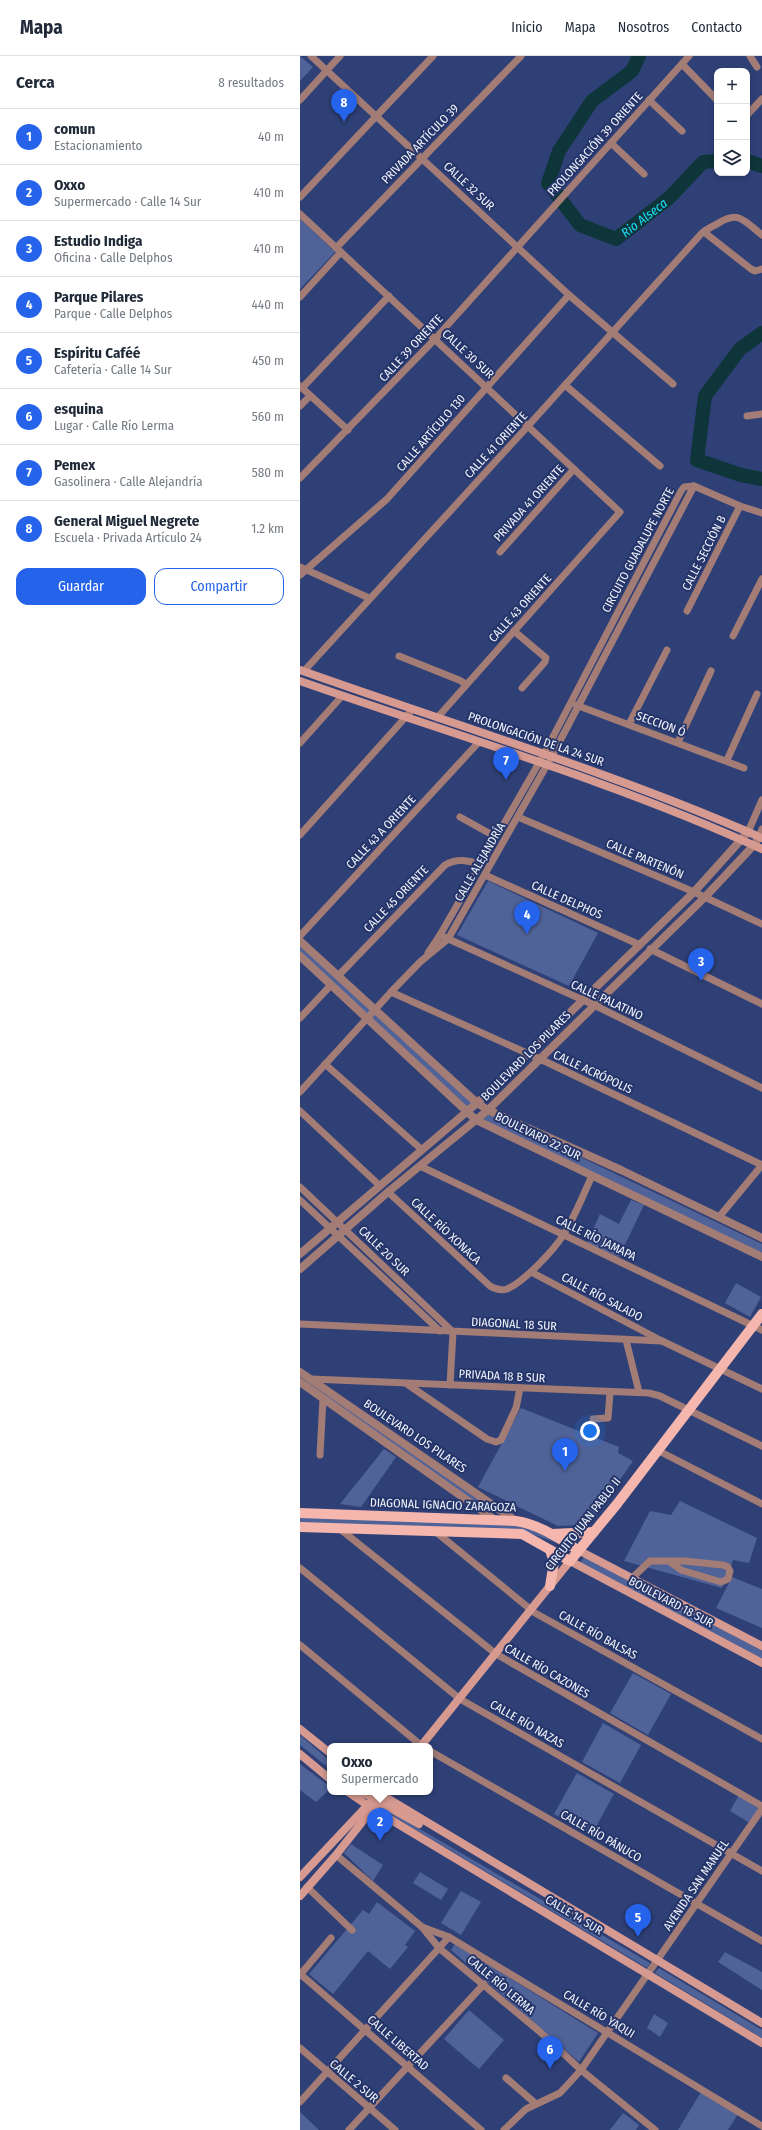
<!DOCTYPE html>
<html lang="es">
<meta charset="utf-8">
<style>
body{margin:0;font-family:"Fira Sans Condensed",sans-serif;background:#f6f6f7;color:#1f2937}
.controls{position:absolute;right:12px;top:12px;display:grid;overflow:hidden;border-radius:8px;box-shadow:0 2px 6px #0003}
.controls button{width:36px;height:36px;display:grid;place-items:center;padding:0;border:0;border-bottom:1px solid #e0e1e3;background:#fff;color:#1f2937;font:20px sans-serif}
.you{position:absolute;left:290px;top:1375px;width:14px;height:14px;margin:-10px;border:3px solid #fff;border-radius:50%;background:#1a73e8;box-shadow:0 0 0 6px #1a73e833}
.badge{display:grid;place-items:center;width:26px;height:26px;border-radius:50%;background:#2563eb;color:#fff;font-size:13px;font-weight:700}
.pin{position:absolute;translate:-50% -33px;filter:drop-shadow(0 1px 2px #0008)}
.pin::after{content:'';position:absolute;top:21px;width:14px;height:12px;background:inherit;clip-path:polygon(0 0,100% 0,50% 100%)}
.popup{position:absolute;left:27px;top:1687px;width:106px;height:52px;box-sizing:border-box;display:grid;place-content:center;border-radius:8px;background:#fff;filter:drop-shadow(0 1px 3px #0005);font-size:13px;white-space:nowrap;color:#747a83}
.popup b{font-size:15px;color:#1f2937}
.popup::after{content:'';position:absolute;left:50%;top:100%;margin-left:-8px;border:8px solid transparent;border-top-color:#fff}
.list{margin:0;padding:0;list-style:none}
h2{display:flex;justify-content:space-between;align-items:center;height:52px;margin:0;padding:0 16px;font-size:17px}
h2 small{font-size:13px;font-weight:400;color:#747a83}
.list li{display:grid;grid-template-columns:26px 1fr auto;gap:12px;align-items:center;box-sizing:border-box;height:56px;padding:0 16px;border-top:1px solid #e0e1e3}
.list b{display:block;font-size:15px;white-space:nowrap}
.list p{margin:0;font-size:13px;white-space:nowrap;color:#747a83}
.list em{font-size:13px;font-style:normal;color:#747a83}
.actions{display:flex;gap:8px;padding:12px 16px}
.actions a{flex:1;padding:9px 0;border:1px solid #2563eb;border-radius:12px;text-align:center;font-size:14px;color:#2563eb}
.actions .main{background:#2563eb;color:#fff}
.icon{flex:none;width:22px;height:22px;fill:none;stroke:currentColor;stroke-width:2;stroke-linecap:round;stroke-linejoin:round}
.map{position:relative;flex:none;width:462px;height:2074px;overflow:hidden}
header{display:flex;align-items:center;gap:24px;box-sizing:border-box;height:56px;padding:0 20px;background:#fff;border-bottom:1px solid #e0e1e3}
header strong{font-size:19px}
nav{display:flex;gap:22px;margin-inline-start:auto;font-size:14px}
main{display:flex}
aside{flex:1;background:#fff}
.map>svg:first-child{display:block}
.green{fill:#506398}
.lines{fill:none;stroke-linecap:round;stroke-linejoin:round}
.river{stroke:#0d353a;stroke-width:14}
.minor{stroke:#a37c76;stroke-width:7}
.tertiary{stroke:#a37c76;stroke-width:8}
.secondary{stroke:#d79a91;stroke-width:8}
.primary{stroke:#f5b6ad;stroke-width:10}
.labels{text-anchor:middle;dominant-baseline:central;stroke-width:4;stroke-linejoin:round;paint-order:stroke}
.street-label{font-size:12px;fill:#f2f5fc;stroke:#25356a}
.water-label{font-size:13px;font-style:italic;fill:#1ae1f8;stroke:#25356a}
</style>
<header>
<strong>Mapa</strong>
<nav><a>Inicio</a><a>Mapa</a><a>Nosotros</a><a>Contacto</a></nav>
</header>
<main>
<aside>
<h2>Cerca<small>8 resultados</small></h2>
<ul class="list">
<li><span class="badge">1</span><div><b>comun</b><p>Estacionamiento</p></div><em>40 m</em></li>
<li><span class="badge">2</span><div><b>Oxxo</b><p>Supermercado · Calle 14 Sur</p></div><em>410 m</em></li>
<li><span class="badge">3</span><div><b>Estudio Indiga</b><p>Oficina · Calle Delphos</p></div><em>410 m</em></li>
<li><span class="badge">4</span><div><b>Parque Pilares</b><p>Parque · Calle Delphos</p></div><em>440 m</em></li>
<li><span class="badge">5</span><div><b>Espíritu Caféé</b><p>Cafetería · Calle 14 Sur</p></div><em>450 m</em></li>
<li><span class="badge">6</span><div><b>esquina</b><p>Lugar · Calle Río Lerma</p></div><em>560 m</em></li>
<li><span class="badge">7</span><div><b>Pemex</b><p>Gasolinera · Calle Alejandría</p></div><em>580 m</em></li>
<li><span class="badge">8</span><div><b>General Miguel Negrete</b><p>Escuela · Privada Artículo 24</p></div><em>1.2 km</em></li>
</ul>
<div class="actions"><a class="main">Guardar</a><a>Compartir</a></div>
</aside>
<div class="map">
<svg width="462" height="2074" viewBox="0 0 462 2074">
<rect width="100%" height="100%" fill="#2f4076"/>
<!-- green -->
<g class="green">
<polygon points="0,0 13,11 0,25"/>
<polygon points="0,163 35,196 0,233"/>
<polygon points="188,825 298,877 269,930 157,879"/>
<polygon points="0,888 174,1047 166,1053 0,898"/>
<polygon points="190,1058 462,1188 462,1197 181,1064"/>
<polygon points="331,1144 344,1149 319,1201 287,1187 300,1158 319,1168"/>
<polygon points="436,1227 461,1241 450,1261 425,1247"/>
<polygon points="9,1321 189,1448 183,1453 4,1327"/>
<polygon points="221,1352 319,1391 318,1397 333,1405 293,1463 279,1469 258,1470 178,1431"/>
<polygon points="84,1393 96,1401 61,1451 40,1448"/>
<polygon points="380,1445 457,1482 449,1507 433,1504 422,1532 324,1505 350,1455 371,1459"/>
<polygon points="0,1460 223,1469 265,1490 221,1474 0,1469"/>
<polygon points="286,1499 462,1590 462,1607 278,1509"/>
<polygon points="432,1521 462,1533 462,1572 416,1552"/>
<polygon points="333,1617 371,1638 348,1679 310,1657"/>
<polygon points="303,1667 341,1689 320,1727 282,1706"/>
<polygon points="0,1679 30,1705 30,1713 0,1689"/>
<polygon points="0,1708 29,1730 27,1736 16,1746 0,1734"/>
<polygon points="277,1717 314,1738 292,1778 254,1758"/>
<polygon points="440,1737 460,1749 450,1767 430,1755"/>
<polygon points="89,1755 350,1907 347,1912 88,1757"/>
<polygon points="51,1788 83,1809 73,1825 44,1797"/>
<polygon points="120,1816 148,1833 141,1844 113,1827"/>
<polygon points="161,1835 181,1846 161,1879 141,1867"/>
<polygon points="77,1846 115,1875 105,1889 108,1891 90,1913 68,1895 33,1938 9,1918 63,1854 69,1858"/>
<polygon points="155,1888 298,1977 279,2006 151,1894"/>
<polygon points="425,1896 462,1916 462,1934 418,1906"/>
<polygon points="359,1912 462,1974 462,1982 355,1917"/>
<polygon points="169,1954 204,1984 179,2013 144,1983"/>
<polygon points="354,1958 368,1967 360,1981 347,1972"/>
<polygon points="401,2036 438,2058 428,2074 378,2074"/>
<polygon points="0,2056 19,2074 0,2074"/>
<polygon points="323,2057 339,2069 336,2074 310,2074"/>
</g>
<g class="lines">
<!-- river -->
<g class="river">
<path id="s1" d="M339,0L332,15L292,45L259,95L248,127L280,169L316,183L369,142L403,106L417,105"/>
<polyline points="447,105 462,110"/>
<polyline points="462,277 440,293 405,340 397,404 441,419 462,423"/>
</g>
<!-- minor -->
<g class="minor">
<polyline points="11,0 269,239 373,328"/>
<polyline points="450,0 457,11"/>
<polyline points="382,8 417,44"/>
<polyline points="0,44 40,0"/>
<polyline points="349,44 382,75"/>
<polyline points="447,59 462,43"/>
<polyline points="311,87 344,118"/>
<polyline points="0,141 133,0"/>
<polyline points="0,158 320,456 137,662"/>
<polyline points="404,176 451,213 455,215 462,213"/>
<polyline points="36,192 221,0"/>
<polyline points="0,241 41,196"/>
<polyline points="265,329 360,410"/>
<polyline points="0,330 48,374"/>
<polyline points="2,332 89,240"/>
<polyline points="0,350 10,340"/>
<polyline points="447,360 462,358"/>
<polyline points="0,422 135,283 389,0"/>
<polyline points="200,496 274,413"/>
<polyline points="0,511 69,542"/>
<polyline points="0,519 87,443 269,239"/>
<polyline points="387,555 440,450"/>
<polyline points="214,575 246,602 245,606 222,632"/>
<polyline points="433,580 462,523"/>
<polyline points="99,600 159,624 166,628"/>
<path d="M4,615L228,370L401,178C405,174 411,171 417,168C439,154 443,164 462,179"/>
<polyline points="276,649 444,712"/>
<polyline points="329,668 367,594"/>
<polyline points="378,686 411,615"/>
<polyline points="0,687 42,640"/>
<polyline points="427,704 457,638"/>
<polyline points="160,761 196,781"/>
<polyline points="218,761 394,836 462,868"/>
<polyline points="448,776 462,744"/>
<polyline points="0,779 112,654"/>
<polyline points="459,781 462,773"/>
<polyline points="185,819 340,889"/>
<polyline points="0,880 178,687"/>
<polyline points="144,881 294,949 462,1032"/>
<polyline points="350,893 462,948"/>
<polyline points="128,897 140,879 244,698 381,435 384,431 394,430 440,450 462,457"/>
<path d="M38,920L145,809C157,802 168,804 181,809"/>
<polyline points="91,936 240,1003 462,1109"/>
<polyline points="0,962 31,929"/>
<polyline points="25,1008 121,1093"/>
<polyline points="0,1036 91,936 120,906 148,883 252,700 394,430"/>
<polyline points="0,1055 79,1129"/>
<polyline points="120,1110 462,1274"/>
<polyline points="0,1131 153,1276 150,1329"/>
<path d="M88,1136L190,1230C195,1233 201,1235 207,1233C224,1226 254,1194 264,1178C275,1160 283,1139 292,1120"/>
<polyline points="0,1144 140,1275"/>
<polyline points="419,1161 462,1109"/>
<polyline points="231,1216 362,1285 462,1333"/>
<polyline points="0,1268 362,1285"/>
<polyline points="326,1284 339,1336"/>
<polyline points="11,1323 349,1337 360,1340 462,1390"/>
<polyline points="107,1328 187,1383 196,1386 201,1384 216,1352 220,1332"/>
<polyline points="293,1363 308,1362 310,1337"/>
<polyline points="357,1394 462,1448"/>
<polyline points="20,1399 23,1343"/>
<polyline points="40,1473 196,1598 462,1750"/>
<polyline points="136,1476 235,1557 462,1683"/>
<polyline points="0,1512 160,1643 462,1815"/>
<polyline points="332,1522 350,1505 384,1505 423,1509 428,1511 430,1515 428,1523 421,1526 381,1514 370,1506"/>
<polyline points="0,1589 122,1690"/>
<polyline points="130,1695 462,1885"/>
<polyline points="36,1799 122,1871 139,1892 239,1975 281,2014 355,2074"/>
<polyline points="7,1831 52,1874"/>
<polyline points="122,1871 149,1881 462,2070"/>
<polyline points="0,1918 181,2074"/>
<polyline points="0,1919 31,1882"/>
<polyline points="0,1992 95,2074"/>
<polyline points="206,2022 236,2048"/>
<polyline points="0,2046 149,1881"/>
<polyline points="49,2074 184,1928"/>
<polyline points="204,2074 226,2053 260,2037 281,2014 462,1753"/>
</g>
<!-- tertiary -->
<g class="tertiary">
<polyline points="0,885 177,1047 188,1054 321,1114 462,1182"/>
<polyline points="0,900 176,1064 462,1201"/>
<polyline points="0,1198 177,1047 394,836 448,776"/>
<polyline points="0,1213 88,1136 188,1054 405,841 454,789 459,781"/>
<polyline points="0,1316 216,1465"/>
<polyline points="0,1326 195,1464"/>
</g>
<!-- secondary -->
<g class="secondary">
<path d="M0,614C154,669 312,716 462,782"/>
<path d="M0,625C154,679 313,725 462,793"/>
<polyline points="278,1494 462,1590"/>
<polyline points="0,1673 30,1697"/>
<polyline points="121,1690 270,1505 462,1607"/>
<polyline points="0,1698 30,1723"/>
<polyline points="48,1736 73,1753 462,1987"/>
<polyline points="61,1736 74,1742 78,1742"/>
<polyline points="77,1736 462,1967"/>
<polyline points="74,1747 83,1748 119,1768"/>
<polyline points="0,1821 80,1736"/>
<polyline points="0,1840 36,1799 85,1737"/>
</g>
<!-- primary -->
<g class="primary">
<path d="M0,1457L216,1465C238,1468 259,1482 278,1494"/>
<polyline points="0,1471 222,1478 270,1505 317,1448 462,1258"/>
<polyline points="252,1478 294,1476"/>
<polyline points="250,1494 254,1506 250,1530"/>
</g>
</g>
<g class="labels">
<!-- street labels -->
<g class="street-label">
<text transform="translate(120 88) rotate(-46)">PRIVADA ARTÍCULO 39</text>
<text transform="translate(295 88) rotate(-48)">PROLONGACIÓN 39 ORIENTE</text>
<text transform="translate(169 130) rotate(43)">CALLE 32 SUR</text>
<text transform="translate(111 292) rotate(-47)">CALLE 39 ORIENTE</text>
<text transform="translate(168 298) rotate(43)">CALLE 30 SUR</text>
<text transform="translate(131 377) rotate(-49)">CALLE ARTÍCULO 130</text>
<text transform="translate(196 389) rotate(-47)">CALLE 41 ORIENTE</text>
<text transform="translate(229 447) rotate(-48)">PRIVADA 41 ORIENTE</text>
<text transform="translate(338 494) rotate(-62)">CIRCUITO GUADALUPE NORTE</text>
<text transform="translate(404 497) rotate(-63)">CALLE SECCIÓN B</text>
<text transform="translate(220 552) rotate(-48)">CALLE 43 ORIENTE</text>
<text transform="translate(361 668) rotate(20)">SECCION Ó</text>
<text transform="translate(236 683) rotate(19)">PROLONGACIÓN DE LA 24 SUR</text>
<text transform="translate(81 776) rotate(-47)">CALLE 43 A ORIENTE</text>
<text transform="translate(345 803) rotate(23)">CALLE PARTENÓN</text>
<text transform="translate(180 806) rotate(-60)">CALLE ALEJANDRÍA</text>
<text transform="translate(96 843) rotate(-46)">CALLE 45 ORIENTE</text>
<text transform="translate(267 844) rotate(24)">CALLE DELPHOS</text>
<text transform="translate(307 944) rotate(25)">CALLE PALATINO</text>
<text transform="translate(226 1000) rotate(-45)">BOULEVARD LOS PILARES</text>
<text transform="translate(293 1016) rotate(25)">CALLE ACRÓPOLIS</text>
<text transform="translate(238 1080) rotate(26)">BOULEVARD 22 SUR</text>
<text transform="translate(146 1175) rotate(43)">CALLE RÍO XONACA</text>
<text transform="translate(296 1182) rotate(26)">CALLE RÍO JAMAPA</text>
<text transform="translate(84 1195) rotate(44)">CALLE 20 SUR</text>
<text transform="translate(302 1241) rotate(28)">CALLE RÍO SALADO</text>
<text transform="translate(214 1268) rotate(3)">DIAGONAL 18 SUR</text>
<text transform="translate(202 1320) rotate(3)">PRIVADA 18 B SUR</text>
<text transform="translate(115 1380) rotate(34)">BOULEVARD LOS PILARES</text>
<text transform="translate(143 1449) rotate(2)">DIAGONAL IGNACIO ZARAGOZA</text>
<text transform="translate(283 1468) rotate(-52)">CIRCUITO JUAN PABLO II</text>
<text transform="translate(371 1546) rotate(28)">BOULEVARD 18 SUR</text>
<text transform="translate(298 1579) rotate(29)">CALLE RÍO BALSAS</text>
<text transform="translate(247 1615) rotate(30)">CALLE RÍO CAZONES</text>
<text transform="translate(227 1668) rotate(30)">CALLE RÍO NAZAS</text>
<text transform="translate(301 1780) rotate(30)">CALLE RÍO PÁNUCO</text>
<text transform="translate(396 1829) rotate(-56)">AVENIDA SAN MANUEL</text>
<text transform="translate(274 1859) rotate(31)">CALLE 14 SUR</text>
<text transform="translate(201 1929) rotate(40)">CALLE RÍO LERMA</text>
<text transform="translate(299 1958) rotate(31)">CALLE RÍO YAQUI</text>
<text transform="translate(98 1987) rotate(41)">CALLE LIBERTAD</text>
<text transform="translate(54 2025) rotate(40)">CALLE 2 SUR</text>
</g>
<!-- water labels -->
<g class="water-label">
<text stroke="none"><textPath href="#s1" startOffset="287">Rio Alseca</textPath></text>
</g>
</g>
</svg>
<div class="controls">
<button>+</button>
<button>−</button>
<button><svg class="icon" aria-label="layers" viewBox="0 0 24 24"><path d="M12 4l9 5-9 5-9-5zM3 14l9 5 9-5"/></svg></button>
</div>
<div class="you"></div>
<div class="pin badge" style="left:265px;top:1415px">1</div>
<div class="pin badge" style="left:80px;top:1785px">2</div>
<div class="popup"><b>Oxxo</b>Supermercado</div>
<div class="pin badge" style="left:401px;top:925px">3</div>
<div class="pin badge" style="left:227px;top:878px">4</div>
<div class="pin badge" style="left:338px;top:1881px">5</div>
<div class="pin badge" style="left:250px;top:2013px">6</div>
<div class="pin badge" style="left:206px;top:724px">7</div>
<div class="pin badge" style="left:44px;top:66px">8</div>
</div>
</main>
